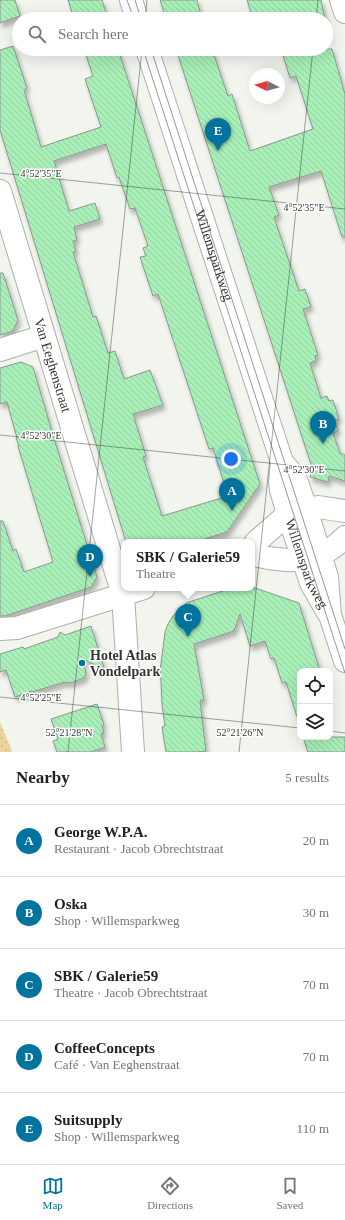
<!DOCTYPE html>
<meta charset="utf-8">
<style>
body{margin:0;font-family:Georgia,serif;background:#f6f6f6;color:#202124}
.controls{position:absolute;right:12px;bottom:12px;display:grid;overflow:hidden;border-radius:8px;box-shadow:0 4px 16px #0002}
.controls button{width:36px;height:36px;display:grid;place-items:center;padding:0;border:0;border-bottom:1px solid #e0e0e0;background:#fff;color:#202124;font:20px sans-serif}
.compass{position:absolute;left:249px;top:68px;width:36px;height:36px;border-radius:50%;background:#fff;box-shadow:0 4px 16px #0002;rotate:276deg}
.you{position:absolute;left:231px;top:459px;width:14px;height:14px;margin:-10px;border:3px solid #fff;border-radius:50%;background:#1a73e8;box-shadow:0 0 0 6px #1a73e833}
.badge{display:grid;place-items:center;width:26px;height:26px;border-radius:50%;background:#01739d;color:#fff;font-size:13px;font-weight:700}
.pin{position:absolute;translate:-50% -33px;filter:drop-shadow(0 1px 2px #0008)}
.pin::after{content:'';position:absolute;top:21px;width:14px;height:12px;background:inherit;clip-path:polygon(0 0,100% 0,50% 100%)}
.popup{position:absolute;left:121px;top:539px;width:134px;height:52px;box-sizing:border-box;display:grid;place-content:center;border-radius:8px;background:#fff;filter:drop-shadow(0 1px 3px #0005);font-size:13px;white-space:nowrap;color:#757577}
.popup b{font-size:15px;color:#202124}
.popup::after{content:'';position:absolute;left:50%;top:100%;margin-left:-8px;border:8px solid transparent;border-top-color:#fff}
.list{margin:0;padding:0;list-style:none}
h2{display:flex;justify-content:space-between;align-items:center;height:52px;margin:0;padding:0 16px;font-size:17px}
h2 small{font-size:13px;font-weight:400;color:#757577}
.list li{display:grid;grid-template-columns:26px 1fr auto;gap:12px;align-items:center;box-sizing:border-box;height:72px;padding:0 16px;border-top:1px solid #e0e0e0}
.list b{display:block;font-size:15px;white-space:nowrap}
.list p{margin:0;font-size:13px;white-space:nowrap;color:#757577}
.list em{font-size:13px;font-style:normal;color:#757577}
.icon{flex:none;width:22px;height:22px;fill:none;stroke:currentColor;stroke-width:2;stroke-linecap:round;stroke-linejoin:round}
.map{position:relative;flex:none;width:345px;height:752px;overflow:hidden}
.search{position:absolute;background:#fff;box-shadow:0 4px 16px #0002;left:12px;right:12px;top:12px;height:44px;display:flex;align-items:center;gap:10px;box-sizing:border-box;padding:0 14px;border-radius:22px;color:#757577;font-size:15px}
.sheet{height:412px;background:#fff}
nav{display:flex;justify-content:space-around;align-items:center;box-sizing:border-box;height:56px;border-top:1px solid #e0e0e0;background:#fff;font-size:11px;color:#757577}
nav a{display:grid;justify-items:center;gap:2px}
nav .on{color:#01739d}
.map>svg:first-child{display:block}
.grass{fill:url(#grass-dots)}
.building{fill:url(#building-back-hatch);stroke:#8e948f;fill-rule:evenodd;filter:url(#shadow)}
.lines{fill:none;stroke-linecap:round;stroke-linejoin:round}
.minor-casing{stroke:#adb0a9;stroke-width:24}
.minor{stroke:#fff;stroke-width:22}
.tram{stroke:#959893;stroke-width:1}
.ticks{fill:none;stroke:#333532;stroke-width:1;stroke-opacity:0.45}
.poi-dot{fill:#01739d;stroke:#fff;stroke-width:1.5}
.labels{text-anchor:middle;dominant-baseline:central;stroke-width:3;stroke-linejoin:round;paint-order:stroke}
.street-label{font-size:14px;fill:#333532;stroke:#fff}
.poi-label{font-size:14px;font-weight:bold;fill:#333532;stroke:#fff;text-anchor:start}
.ticks-label{font-size:10px;text-anchor:middle;fill:#333532;stroke:#fff;stroke-width:3;stroke-linejoin:round;paint-order:stroke}
</style>
<div class="map">
<svg width="345" height="752" viewBox="0 0 345 752">
<defs>
<pattern id="grass-dots" width="8" height="8" patternUnits="userSpaceOnUse"><rect width="8" height="8" fill="#ebd59f"/><path d="M2 2h.1M6 6h.1" fill="none" stroke="#cab789" stroke-width="1.8" stroke-linecap="round"/></pattern>
<pattern id="building-back-hatch" width="6" height="6" patternUnits="userSpaceOnUse"><rect width="6" height="6" fill="#a8f0b8"/><path d="M-1 5l2 2M0 0l6 6M5-1l2 2" fill="none" stroke="#91ce9f"/></pattern>
<filter id="shadow"><feDropShadow dx="2.5" dy="4.5" stdDeviation="2" flood-color="#0004"/></filter>
</defs>
<rect width="100%" height="100%" fill="#f1f5ee"/>
<!-- grass -->
<polygon class="grass" points="0,722 12,751 12,752 0,752"/>
<!-- building -->
<g class="building">
<polygon points="0,0 15,0 20,16 0,23"/>
<polygon points="68,0 102,0 108,19 74,19"/>
<polygon points="160,0 197,0 202,19 166,19"/>
<polygon points="247,0 321,0 325,19 253,19"/>
<path d="M13,46L27,88L24,90L41,147L101,127L85,79L93,76L84,49H118L260,484L227,532L195,542H126L0,130V50ZM106,144L117,178L119,177L130,209L135,208L148,246L143,248L146,256L140,257L153,296L158,294L209,449L213,448L228,496L162,516L143,457L146,456L133,414L163,405L150,370L124,379L115,351L108,353L96,316L93,317L73,252L76,251L73,241L77,240L74,227L100,219L95,203L69,211L54,161Z"/>
<polygon points="176,49 212,49 228,96 232,94 250,151 313,129 296,76 290,78 281,49 332,49 345,94 345,237 342,237 321,171 269,187 279,215 274,217 299,291 305,289 311,307 303,309 318,355 315,356 316,361 310,363 321,398 327,396 329,401 333,400 339,419 335,420 338,431 333,433 340,453 345,455 345,481 329,476 328,482 310,477 312,467 304,443"/>
<polygon points="0,273 3,273 18,320 13,331 0,335"/>
<polygon points="21,362 33,367 53,435 97,577 91,587 5,616 0,616 0,521 3,521 13,551 16,549 24,572 53,562 18,446 19,446 16,438 17,438 7,402 0,404 0,368"/>
<polygon points="252,587 299,603 320,671 300,671 300,717 297,717 286,682 282,683 274,658 271,659 265,641 250,646 240,614 234,631 194,644 204,700 200,701 206,751 198,752 166,752 162,727 165,726 162,704 161,682 160,671 165,632 168,624 173,616 186,603 232,588 252,588"/>
<polygon points="91,626 105,671 82,658 86,673 84,678 70,683 65,682 32,692 32,691 15,697 6,670 0,672 0,654 23,647 24,649 58,637 60,632 65,635"/>
<polygon points="97,704 104,725 102,726 104,733 101,734 105,747 91,752 57,752 53,741 58,739 51,719"/>
<polygon points="303,737 345,737 345,752 308,752"/>
</g>
<g class="lines">
<!-- minor casing -->
<g class="minor-casing">
<g id="minor">
<polyline points="131,0 137,19"/>
<polyline points="341,0 345,12"/>
<path id="s1" d="M147,49L282,462L294,476L298,485L306,509L327,577L330,615L345,661"/>
<path id="s2" d="M0,191L123,595L133,752"/>
<polyline points="0,350 44,336"/>
<path id="s3" d="M282,462L280,482L281,490L288,514L311,583L327,611"/>
<polyline points="252,549 256,542 288,514 300,510 318,507 345,511"/>
<path d="M252,554C260,557 268,558 277,559C305,563 324,558 345,537"/>
<polyline points="0,629 17,628 144,588"/>
</g>
</g>
<!-- minor -->
<use href="#minor" class="minor"/>
<!-- tram -->
<g class="tram">
<polyline points="127,0 134,19"/>
<polyline points="135,0 141,19"/>
<polyline points="143,49 345,673"/>
<polyline points="151,49 345,649"/>
</g>
</g>
<!-- ticks -->
<path class="ticks" d="M145,19L147,0M316,19L318,0M0,173L345,209M0,435L345,471M0,697L300,728M330,731L345,733M68,752L142,49M239,752L313,49"/>
<!-- markers -->
<circle class="poi-dot" cx="82" cy="663" r="4"/>
<g class="labels">
<!-- street labels -->
<g class="street-label">
<text stroke="none"><textPath href="#s1" startOffset="217">Willemsparkweg</textPath></text>
<text stroke="none"><textPath href="#s2" startOffset="182">Van Eeghenstraat</textPath></text>
<text stroke="none"><textPath href="#s3" startOffset="106">Willemsparkweg</textPath></text>
</g>
<!-- poi labels -->
<g class="poi-label">
<text x="90" y="655">Hotel Atlas<tspan x="90" dy="16">Vondelpark</tspan></text>
</g>
</g>
<g class="ticks-label">
<text x="41" y="177">4°52'35"E</text>
<text x="304" y="211">4°52'35"E</text>
<text x="41" y="439">4°52'30"E</text>
<text x="304" y="473">4°52'30"E</text>
<text x="41" y="701">4°52'25"E</text>
<text x="69" y="736">52°21'28"N</text>
<text x="240" y="736">52°21'26"N</text>
</g>
</svg>
<div class="controls">
<button><svg class="icon" aria-label="locate" viewBox="0 0 24 24"><circle cx="12" cy="12" r="6"/><path d="M12 2v4M12 18v4M2 12h4M18 12h4"/></svg></button>
<button><svg class="icon" aria-label="layers" viewBox="0 0 24 24"><path d="M12 4l9 5-9 5-9-5zM3 14l9 5 9-5"/></svg></button>
</div>
<svg class="compass" viewBox="-18 -18 36 36"><path d="M0-13l5 13h-10z" fill="#e53935"/><path d="M0 13l5-13h-10z" fill="#757577"/></svg>
<div class="you"></div>
<div class="pin badge" style="left:232px;top:511px">A</div>
<div class="pin badge" style="left:323px;top:444px">B</div>
<div class="pin badge" style="left:188px;top:637px">C</div>
<div class="popup"><b>SBK / Galerie59</b>Theatre</div>
<div class="pin badge" style="left:90px;top:577px">D</div>
<div class="pin badge" style="left:218px;top:151px">E</div>
<div class="search"><svg class="icon" aria-label="search" viewBox="0 0 24 24"><circle cx="10" cy="10" r="6"/><path d="M15 15l6 6"/></svg>Search here</div>
</div>
<section class="sheet">
<h2>Nearby<small>5 results</small></h2>
<ul class="list">
<li><span class="badge">A</span><div><b>George W.P.A.</b><p>Restaurant · Jacob Obrechtstraat</p></div><em>20 m</em></li>
<li><span class="badge">B</span><div><b>Oska</b><p>Shop · Willemsparkweg</p></div><em>30 m</em></li>
<li><span class="badge">C</span><div><b>SBK / Galerie59</b><p>Theatre · Jacob Obrechtstraat</p></div><em>70 m</em></li>
<li><span class="badge">D</span><div><b>CoffeeConcepts</b><p>Café · Van Eeghenstraat</p></div><em>70 m</em></li>
<li><span class="badge">E</span><div><b>Suitsupply</b><p>Shop · Willemsparkweg</p></div><em>110 m</em></li>
</ul>
</section>
<nav>
<a class="on"><svg class="icon" aria-label="map" viewBox="0 0 24 24"><path d="M3 6l6-2 6 2 6-2v14l-6 2-6-2-6 2zM9 4v14M15 6v14"/></svg>Map</a>
<a><svg class="icon" aria-label="directions" viewBox="0 0 24 24"><path d="M12 3l9 9-9 9-9-9zM9 14v-3h6M13 9l2 2-2 2"/></svg>Directions</a>
<a><svg class="icon" aria-label="saved" viewBox="0 0 24 24"><path d="M7 4h10v16l-5-4-5 4z"/></svg>Saved</a>
</nav>
